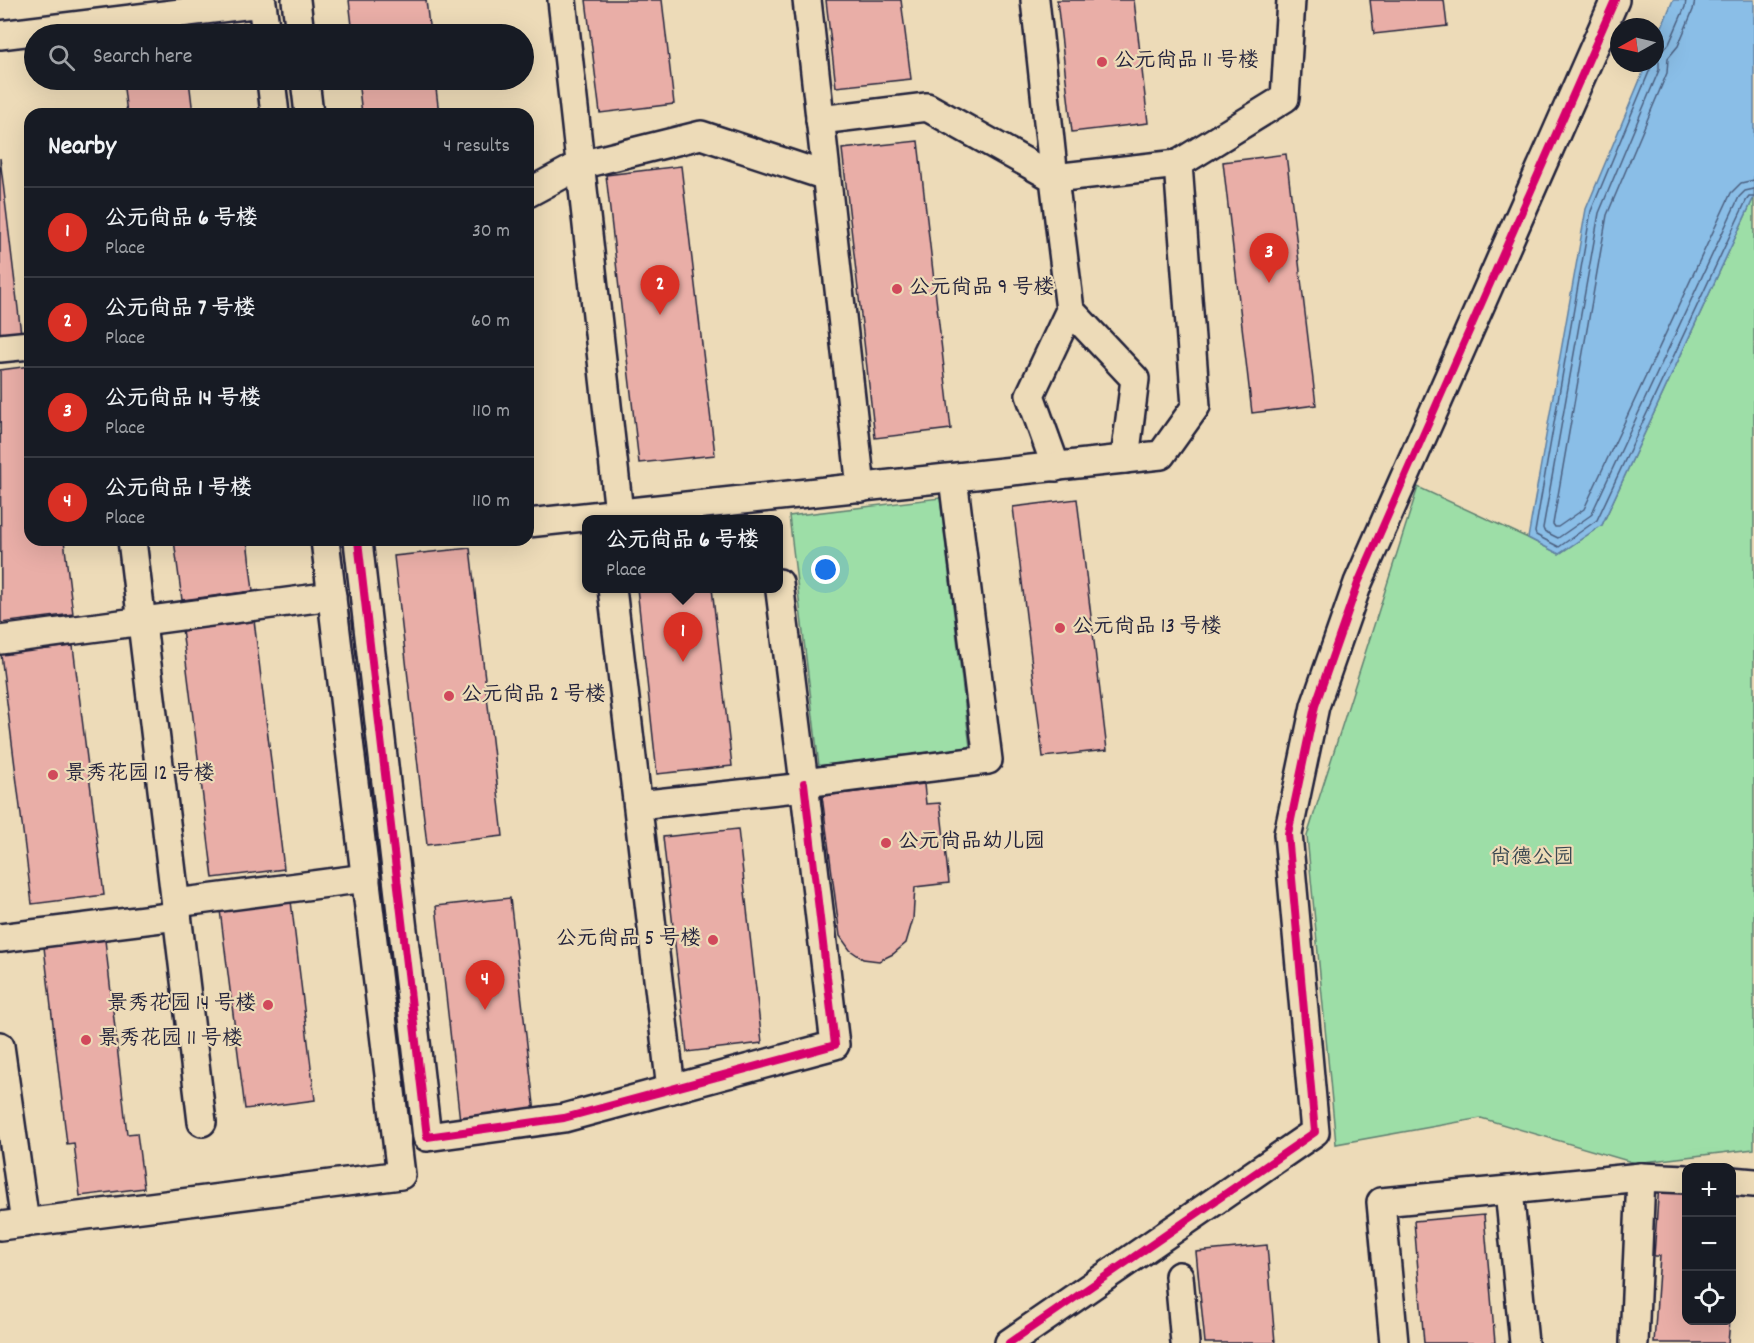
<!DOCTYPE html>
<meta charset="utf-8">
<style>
body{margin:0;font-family:Dekko,"LXGW WenKai TC",sans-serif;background:#20242c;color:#f1f3f6}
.controls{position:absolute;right:18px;bottom:18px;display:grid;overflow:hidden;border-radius:12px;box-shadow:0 6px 24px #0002}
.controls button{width:54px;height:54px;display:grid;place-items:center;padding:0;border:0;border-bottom:2px solid #363941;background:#171b24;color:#f1f3f6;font:30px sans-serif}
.compass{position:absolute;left:1610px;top:18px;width:54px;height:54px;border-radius:50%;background:#171b24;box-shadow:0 6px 24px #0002;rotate:262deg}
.you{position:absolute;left:826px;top:570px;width:21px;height:21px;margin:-15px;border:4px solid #fff;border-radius:50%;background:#1a73e8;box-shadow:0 0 0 9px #1a73e833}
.badge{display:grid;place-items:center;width:39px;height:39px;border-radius:50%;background:#d93025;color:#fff;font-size:20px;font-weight:700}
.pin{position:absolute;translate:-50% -50px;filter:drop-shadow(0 2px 3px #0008)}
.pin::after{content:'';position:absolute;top:32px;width:21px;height:18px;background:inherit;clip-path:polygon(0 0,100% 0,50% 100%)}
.popup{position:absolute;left:582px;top:515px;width:201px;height:78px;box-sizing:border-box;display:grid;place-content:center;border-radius:12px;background:#171b24;filter:drop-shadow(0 2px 4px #0005);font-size:20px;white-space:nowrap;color:#9ea1a6}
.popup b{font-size:22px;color:#f1f3f6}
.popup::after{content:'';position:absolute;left:50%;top:100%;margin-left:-12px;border:12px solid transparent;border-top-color:#171b24}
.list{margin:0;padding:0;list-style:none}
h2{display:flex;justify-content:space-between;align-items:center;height:78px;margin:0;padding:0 24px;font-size:26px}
h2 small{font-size:20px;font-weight:400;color:#9ea1a6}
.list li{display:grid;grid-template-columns:39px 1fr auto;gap:18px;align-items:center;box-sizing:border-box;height:90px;padding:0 24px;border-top:2px solid #363941}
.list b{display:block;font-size:22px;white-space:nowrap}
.list p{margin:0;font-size:20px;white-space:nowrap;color:#9ea1a6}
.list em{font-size:20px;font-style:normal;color:#9ea1a6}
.icon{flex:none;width:33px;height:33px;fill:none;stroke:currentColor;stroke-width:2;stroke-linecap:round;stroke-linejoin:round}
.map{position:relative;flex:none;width:1754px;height:1343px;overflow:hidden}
.search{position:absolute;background:#171b24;box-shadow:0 6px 24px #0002;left:24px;top:24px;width:510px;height:66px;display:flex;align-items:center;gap:15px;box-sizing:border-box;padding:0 21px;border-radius:33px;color:#9ea1a6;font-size:22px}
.panel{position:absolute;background:#171b24;box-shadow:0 6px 24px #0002;left:24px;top:108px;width:510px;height:438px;border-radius:18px}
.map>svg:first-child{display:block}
.green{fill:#9ddea7;stroke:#608071;stroke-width:1.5}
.water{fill:#8abee7;stroke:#6080a2;stroke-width:1.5}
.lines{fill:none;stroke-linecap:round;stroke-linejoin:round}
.shore{stroke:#4c6080;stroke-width:1.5}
.building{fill:#e9aea7;stroke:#22223b;stroke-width:1.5}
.minor-casing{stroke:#22223b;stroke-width:32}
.minor{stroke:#eddbb8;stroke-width:27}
.cycleway-casing{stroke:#eddbb8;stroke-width:11}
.cycleway{stroke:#d6006c;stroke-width:8}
.poi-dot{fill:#d1495b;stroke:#eddbb8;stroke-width:2}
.labels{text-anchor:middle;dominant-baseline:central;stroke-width:4.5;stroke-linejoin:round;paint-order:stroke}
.poi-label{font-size:21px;fill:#22223b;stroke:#eddbb8;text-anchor:start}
.park-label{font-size:21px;fill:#3b4851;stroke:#eddbb8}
</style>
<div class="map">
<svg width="1754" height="1343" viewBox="0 0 1754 1343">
<rect width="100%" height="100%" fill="#eddbb8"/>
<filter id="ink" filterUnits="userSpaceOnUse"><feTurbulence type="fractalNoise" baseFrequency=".0167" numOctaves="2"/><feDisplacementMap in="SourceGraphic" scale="12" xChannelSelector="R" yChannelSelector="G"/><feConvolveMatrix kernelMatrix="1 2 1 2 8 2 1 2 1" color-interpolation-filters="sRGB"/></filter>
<g filter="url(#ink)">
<!-- green -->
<g class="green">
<polygon points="1754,197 1754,1149 1635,1163 1481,1118 1336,1144 1307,836 1418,487 1528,538 1559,554 1602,525"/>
<polygon points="940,498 970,747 819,766 789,516"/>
</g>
<!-- water -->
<polygon class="water" points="1673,0 1754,0 1754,197 1602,525 1559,554 1528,538 1586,209 1647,63 1655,63 1655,43"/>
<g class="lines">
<!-- shore -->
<g class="shore">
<polyline points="1686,0 1685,7 1669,44 1665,48 1656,53 1659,62 1659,70 1599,213 1543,528 1544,531 1558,538 1591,515 1739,197 1745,191 1754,189"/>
<polyline points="1695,0 1693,10 1678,46 1668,58 1667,73 1607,215 1553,524 1555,527 1558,527 1584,509 1731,193 1741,183 1754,180"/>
<polyline points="1652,63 1651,67 1591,211 1535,532 1536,535 1559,547 1597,520 1746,201 1749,197 1754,197"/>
</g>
</g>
<!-- building -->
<g class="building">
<polygon points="349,0 426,0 430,34 353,34"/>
<polygon points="586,0 662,0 674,104 600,113"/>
<polygon points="826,0 901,0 911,79 836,87"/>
<polygon points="1057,0 1134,0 1148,123 1072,132"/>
<polygon points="1370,0 1444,0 1447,26 1374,34"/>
<polygon points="123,80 189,80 193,114 127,114"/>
<polygon points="358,80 435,80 439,114 362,114"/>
<polygon points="918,141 951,429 875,438 842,149"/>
<polygon points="1286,154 1316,405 1252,413 1223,162"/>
<polygon points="0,158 21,334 0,337"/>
<polygon points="681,166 715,455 639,463 606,175"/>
<polygon points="30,366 30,540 64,540 73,614 1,623 0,370"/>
<polygon points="1077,499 1107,750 1043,757 1013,507"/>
<polygon points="174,540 247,540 253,591 182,600"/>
<polygon points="470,548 503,836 427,845 394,556"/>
<polygon points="637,588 712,588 732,766 657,774"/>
<polygon points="254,620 284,869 213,878 182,629"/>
<polygon points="73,646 104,895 32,904 1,654"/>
<polygon points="924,784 926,804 940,803 949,883 915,887 913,919 906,943 893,954 879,961 863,959 850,950 840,936 822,796"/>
<polygon points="738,829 762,1043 687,1052 663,837"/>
<polygon points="510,898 535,1113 460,1121 436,906"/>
<polygon points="291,901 315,1100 245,1109 220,910"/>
<polygon points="105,940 127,1134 137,1133 144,1188 80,1196 74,1143 67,1144 44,947"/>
<polygon points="1659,1184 1686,1186 1686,1320 1730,1320 1728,1343 1654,1343 1660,1256 1654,1256"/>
<polygon points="1484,1215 1495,1343 1424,1343 1414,1221"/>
<polygon points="1267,1245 1275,1343 1205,1343 1196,1252"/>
</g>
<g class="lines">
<!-- minor casing -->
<g class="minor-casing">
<g id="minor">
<polyline points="296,0 300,34"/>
<polyline points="562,0 619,513"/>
<polyline points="807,0 861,488"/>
<polyline points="1035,0 1054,178 1178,164"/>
<polyline points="0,35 262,3 266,34"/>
<polyline points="271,80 275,114"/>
<polyline points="305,80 309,114"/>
<polyline points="820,120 927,107 1054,178 1070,310 1030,395 1056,467"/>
<polyline points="528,193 580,165 701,135 826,176"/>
<polyline points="1070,310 1135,379 1125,459"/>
<polyline points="0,348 30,345"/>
<polyline points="528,523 1161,455 1196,406 1178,164 1285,98 1291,0"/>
<polyline points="132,540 202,1122"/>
<polyline points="358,541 427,1137 564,1118 835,1045 804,783"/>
<polyline points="779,583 804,783 988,760 953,478"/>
<polyline points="612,588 671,1089"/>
<polyline points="0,640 332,596"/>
<polyline points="638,805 805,787"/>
<polyline points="176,903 366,878"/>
<polyline points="0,938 177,916"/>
<polyline points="0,1046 25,1223"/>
<polyline points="1732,1181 1754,1183"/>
<polyline points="0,1226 401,1175 325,540"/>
<polyline points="1179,1276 1185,1343"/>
<polyline points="1009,1343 1315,1132 1288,834 1315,706 1358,583 1615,0"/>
<polyline points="1394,1343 1381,1202 1509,1190"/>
<polyline points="1524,1343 1509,1190 1641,1177"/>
<polyline points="1634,1343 1641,1177 1686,1179"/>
</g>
</g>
<!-- minor -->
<use href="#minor" class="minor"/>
<!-- cycleway casing -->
<g class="cycleway-casing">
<g id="cycleway">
<polyline points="358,541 427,1137 564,1118 835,1045 804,783"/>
<polyline points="1009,1343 1315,1132 1288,834 1315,706 1358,583 1615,0"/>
</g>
</g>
<!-- cycleway -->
<use href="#cycleway" class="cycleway"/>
</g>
</g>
<!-- markers -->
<g class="poi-dot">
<circle cx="1102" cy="62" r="6"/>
<circle cx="897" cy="289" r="6"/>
<circle cx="1060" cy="628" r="6"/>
<circle cx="449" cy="696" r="6"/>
<circle cx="53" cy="775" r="6"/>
<circle cx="886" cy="843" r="6"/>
<circle cx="713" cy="940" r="6"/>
<circle cx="268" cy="1005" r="6"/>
<circle cx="86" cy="1040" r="6"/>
</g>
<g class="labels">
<!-- poi labels -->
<g class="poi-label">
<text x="1114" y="62">公元尚品 11 号楼</text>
<text x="909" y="289">公元尚品 9 号楼</text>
<text x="1072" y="628">公元尚品 13 号楼</text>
<text x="461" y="696">公元尚品 2 号楼</text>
<text x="65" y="775">景秀花园 12 号楼</text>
<text x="898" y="843">公元尚品幼儿园</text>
<text x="701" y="940" text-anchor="end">公元尚品 5 号楼</text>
<text x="256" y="1005" text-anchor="end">景秀花园 14 号楼</text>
<text x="98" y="1040">景秀花园 11 号楼</text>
</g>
<!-- park labels -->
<g class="park-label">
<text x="1532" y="859">尚德公园</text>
</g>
</g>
</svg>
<div class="controls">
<button>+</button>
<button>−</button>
<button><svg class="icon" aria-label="locate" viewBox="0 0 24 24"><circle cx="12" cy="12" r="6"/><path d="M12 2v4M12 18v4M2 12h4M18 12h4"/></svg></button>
</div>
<svg class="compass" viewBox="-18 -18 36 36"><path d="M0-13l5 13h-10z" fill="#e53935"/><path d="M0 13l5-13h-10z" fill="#9ea1a6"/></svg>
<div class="you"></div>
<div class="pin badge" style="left:683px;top:662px">1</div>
<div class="popup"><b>公元尚品 6 号楼</b>Place</div>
<div class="pin badge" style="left:660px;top:315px">2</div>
<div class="pin badge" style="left:1269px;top:283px">3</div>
<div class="pin badge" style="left:485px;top:1010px">4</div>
<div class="search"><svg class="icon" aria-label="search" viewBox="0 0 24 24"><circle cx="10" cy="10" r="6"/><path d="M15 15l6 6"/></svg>Search here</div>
<section class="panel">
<h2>Nearby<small>4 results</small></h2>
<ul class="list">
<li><span class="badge">1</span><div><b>公元尚品 6 号楼</b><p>Place</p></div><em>30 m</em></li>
<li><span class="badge">2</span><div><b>公元尚品 7 号楼</b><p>Place</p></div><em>60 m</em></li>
<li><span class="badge">3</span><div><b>公元尚品 14 号楼</b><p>Place</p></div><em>110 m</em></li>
<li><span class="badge">4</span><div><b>公元尚品 1 号楼</b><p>Place</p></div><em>110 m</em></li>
</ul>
</section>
</div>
